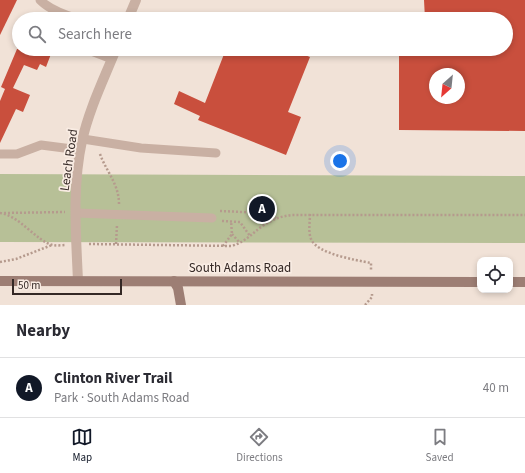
<!DOCTYPE html>
<meta charset="utf-8">
<style>
body{margin:0;font-family:"Source Sans 3",sans-serif;background:#f7f7f7;color:#2b2b33}
.controls{position:absolute;right:12px;bottom:12px;display:grid;overflow:hidden;border-radius:8px;box-shadow:0 2px 6px #0003}
.controls button{width:36px;height:36px;display:grid;place-items:center;padding:0;border:0;border-bottom:1px solid #e1e1e2;background:#fff;color:#2b2b33;font:20px sans-serif}
.compass{position:absolute;left:429px;top:68px;width:36px;height:36px;border-radius:50%;background:#fff;box-shadow:0 2px 6px #0003;rotate:207deg}
.scale{position:absolute;left:12px;bottom:10px;width:110px;box-sizing:border-box;padding-left:4px;border:2px solid #342825;border-top:0;font-size:11px;line-height:14px;white-space:nowrap;color:#342825;-webkit-text-stroke:3px #f9ece3;paint-order:stroke}
.you{position:absolute;left:340px;top:161px;width:14px;height:14px;margin:-10px;border:3px solid #fff;border-radius:50%;background:#1a73e8;box-shadow:0 0 0 6px #1a73e833}
.badge{display:grid;place-items:center;width:26px;height:26px;border-radius:50%;background:#111827;color:#fff;font-size:13px;font-weight:700}
.pin{position:absolute;translate:-50% -50%;border:2px solid #fff;box-shadow:0 1px 4px #0006}
.list{margin:0;padding:0;list-style:none}
h2{display:flex;justify-content:space-between;align-items:center;height:52px;margin:0;padding:0 16px;font-size:17px}
h2 small{font-size:13px;font-weight:400;color:#7c7c81}
.list li{display:grid;grid-template-columns:26px 1fr auto;gap:12px;align-items:center;box-sizing:border-box;height:60px;padding:0 16px;border-top:1px solid #e1e1e2}
.list b{display:block;font-size:15px;white-space:nowrap}
.list p{margin:0;font-size:13px;white-space:nowrap;color:#7c7c81}
.list em{font-size:13px;font-style:normal;color:#7c7c81}
.icon{flex:none;width:22px;height:22px;fill:none;stroke:currentColor;stroke-width:2;stroke-linecap:round;stroke-linejoin:round}
.map{position:relative;flex:none;width:525px;height:305px;overflow:hidden}
.search{position:absolute;background:#fff;box-shadow:0 2px 6px #0003;left:12px;right:12px;top:12px;height:44px;display:flex;align-items:center;gap:10px;box-sizing:border-box;padding:0 14px;border-radius:22px;color:#7c7c81;font-size:15px}
.sheet{height:112px;background:#fff}
nav{display:flex;justify-content:space-around;align-items:center;box-sizing:border-box;height:56px;border-top:1px solid #e1e1e2;background:#fff;font-size:11px;color:#7c7c81}
nav a{display:grid;justify-items:center;gap:2px}
nav .on{color:#111827}
.map>svg:first-child{display:block}
.green{fill:#b7c097}
.building{fill:#c94f3d;fill-rule:evenodd}
.lines{fill:none;stroke-linecap:round;stroke-linejoin:round}
.path{stroke:#b59a8d;stroke-width:2.5;stroke-dasharray:2 2;stroke-linecap:butt}
.service{stroke:#c9b0a3;stroke-width:9}
.minor{stroke:#c9b0a3;stroke-width:10}
.secondary{stroke:#9d7e74;stroke-width:10}
.labels{text-anchor:middle;dominant-baseline:central;stroke-width:3.5;stroke-linejoin:round;paint-order:stroke}
.street-label{font-size:13px;fill:#342825;stroke:#f9ece3}
</style>
<div class="map">
<svg width="525" height="305" viewBox="0 0 525 305">
<rect width="100%" height="100%" fill="#f1e2d7"/>
<!-- green -->
<polygon class="green" points="0,174 525,176 525,243 0,242"/>
<!-- building -->
<g class="building">
<polygon points="0,0 17,0 0,35"/>
<path d="M424,0H525V131L399,130V54L426,53V49H506V19H425ZM435,74H459V98H435Z"/>
<polygon points="17,49 40,49 51,54 46,67 40,64 37,70 24,65 13,88 30,95 23,112 16,109 0,143 0,101 5,89 1,87"/>
<polygon points="226,49 290,49 310,57 288,112 301,117 286,155 198,120 200,116 174,104 179,91 205,103"/>
</g>
<g class="lines">
<!-- path -->
<g class="path">
<path d="M100,154C106,171 119,184 119,204"/>
<polyline points="220,211 265,213 276,218"/>
<path d="M0,213C19,215 37,242 53,245C57,246 62,245 66,245"/>
<polyline points="4,213 65,212"/>
<path d="M310,214C310,221 308,232 311,239C317,254 356,260 371,263V271"/>
<polyline points="222,221 240,222 250,236"/>
<polyline points="232,234 240,243"/>
<path d="M89,244L232,246C247,241 252,233 264,225C273,219 282,216 292,215H525"/>
<polyline points="116,244 117,225"/>
<polyline points="223,246 232,234 231,221"/>
<polyline points="0,262 16,259 52,245"/>
<polyline points="365,305 372,297 372,294"/>
</g>
<!-- service -->
<g class="service">
<path d="M40,0C50,10 65,15 78,19"/>
<polyline points="86,49 112,59"/>
<polyline points="83,139 141,148 216,153"/>
<polyline points="0,154 17,154 41,145 80,150"/>
<polyline points="76,213 212,218"/>
</g>
<!-- minor -->
<g class="minor">
<polyline points="128,19 136,0"/>
<path d="M78,281C76,235 72,186 82,141C89,109 104,79 116,49"/>
</g>
<!-- secondary -->
<g class="secondary">
<polyline points="0,281 480,282"/>
<polyline points="174,281 178,288 181,305"/>
<polyline points="510,282 525,282"/>
</g>
</g>
<g class="labels">
<!-- street labels -->
<g class="street-label">
<text transform="translate(69 160) rotate(-82)">Leach Road</text>
<text x="240" y="268">South Adams Road</text>
</g>
</g>
</svg>
<div class="controls">
<button><svg class="icon" aria-label="locate" viewBox="0 0 24 24"><circle cx="12" cy="12" r="6"/><path d="M12 2v4M12 18v4M2 12h4M18 12h4"/></svg></button>
</div>
<svg class="compass" viewBox="-18 -18 36 36"><path d="M0-13l5 13h-10z" fill="#e53935"/><path d="M0 13l5-13h-10z" fill="#7c7c81"/></svg>
<div class="scale">50 m</div>
<div class="you"></div>
<div class="pin badge" style="left:262px;top:209px">A</div>
<div class="search"><svg class="icon" aria-label="search" viewBox="0 0 24 24"><circle cx="10" cy="10" r="6"/><path d="M15 15l6 6"/></svg>Search here</div>
</div>
<section class="sheet">
<h2>Nearby<small></small></h2>
<ul class="list">
<li><span class="badge">A</span><div><b>Clinton River Trail</b><p>Park · South Adams Road</p></div><em>40 m</em></li>
</ul>
</section>
<nav>
<a class="on"><svg class="icon" aria-label="map" viewBox="0 0 24 24"><path d="M3 6l6-2 6 2 6-2v14l-6 2-6-2-6 2zM9 4v14M15 6v14"/></svg>Map</a>
<a><svg class="icon" aria-label="directions" viewBox="0 0 24 24"><path d="M12 3l9 9-9 9-9-9zM9 14v-3h6M13 9l2 2-2 2"/></svg>Directions</a>
<a><svg class="icon" aria-label="saved" viewBox="0 0 24 24"><path d="M7 4h10v16l-5-4-5 4z"/></svg>Saved</a>
</nav>
